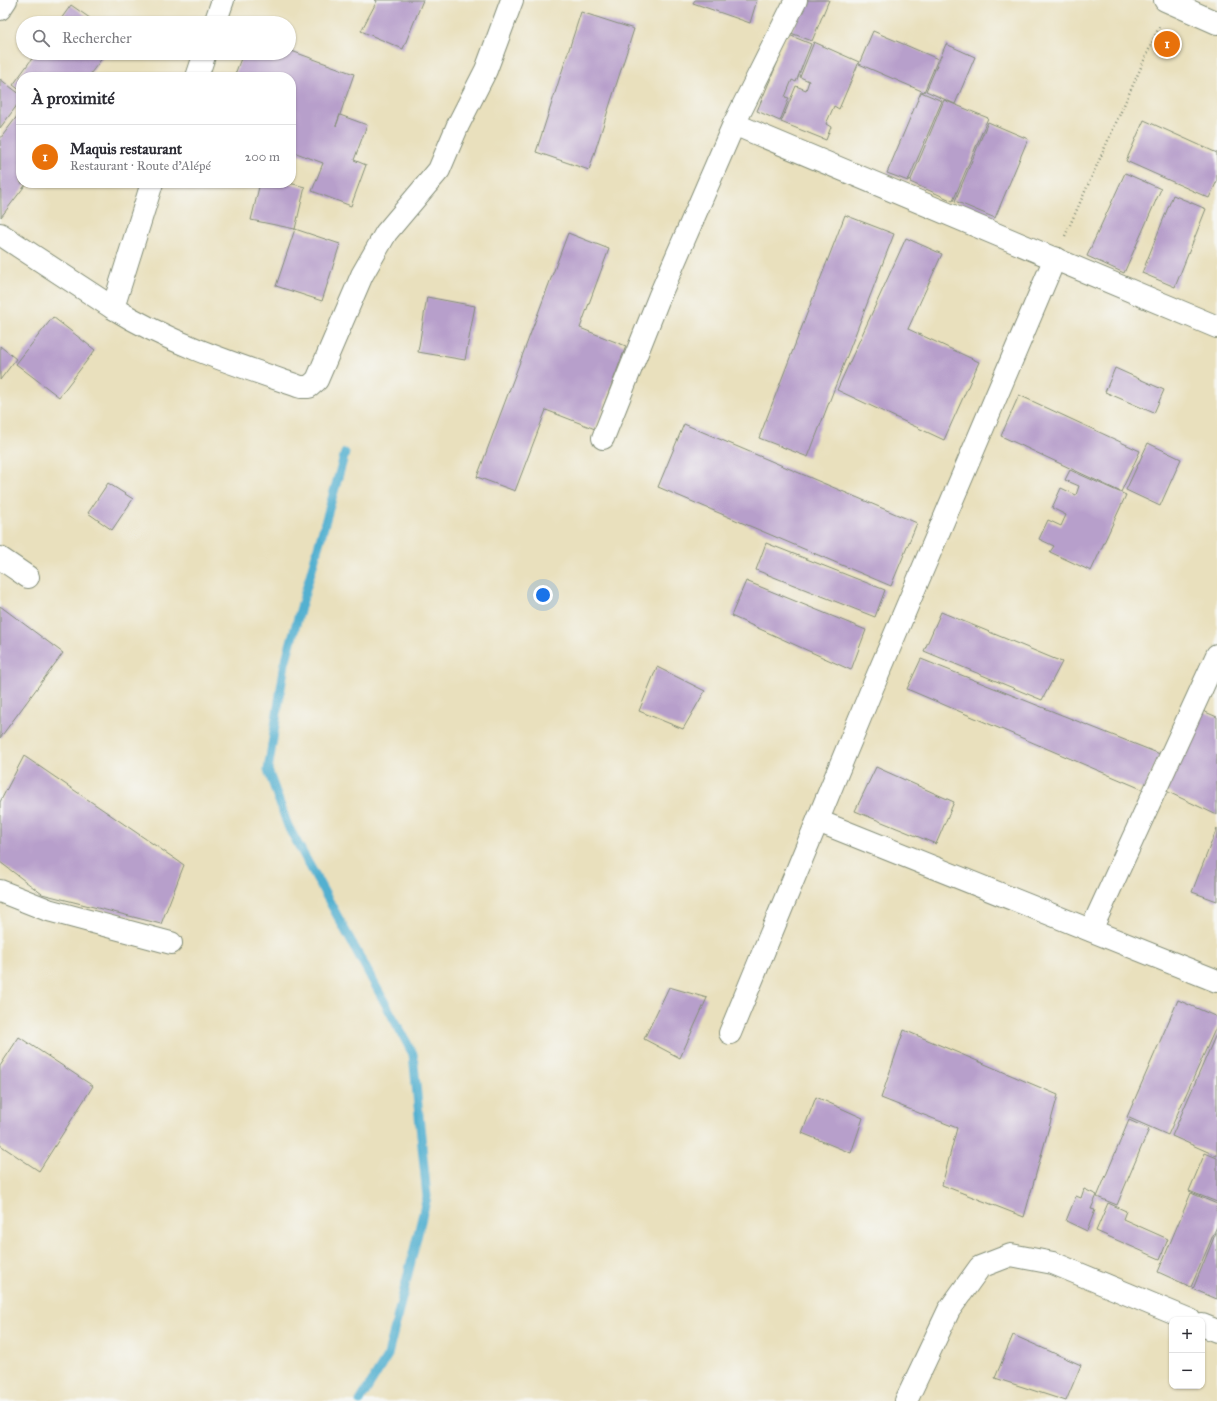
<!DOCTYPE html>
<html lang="fr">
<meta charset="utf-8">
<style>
body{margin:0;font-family:"IM FELL Great Primer",serif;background:#f2f2f3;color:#2b2b33}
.controls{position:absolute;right:12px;bottom:12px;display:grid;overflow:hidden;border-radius:8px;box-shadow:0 1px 3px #0004}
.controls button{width:36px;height:36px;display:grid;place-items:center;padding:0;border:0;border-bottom:1px solid #e1e1e2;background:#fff;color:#2b2b33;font:20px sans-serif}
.you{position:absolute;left:543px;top:595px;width:14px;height:14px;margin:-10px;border:3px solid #fff;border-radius:50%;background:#1a73e8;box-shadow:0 0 0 6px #1a73e833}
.badge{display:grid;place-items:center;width:26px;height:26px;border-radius:50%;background:#ea580c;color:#fff;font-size:13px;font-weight:700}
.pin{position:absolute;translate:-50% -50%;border:2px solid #fff;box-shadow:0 1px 4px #0006}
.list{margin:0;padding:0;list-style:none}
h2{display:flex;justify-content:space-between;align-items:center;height:52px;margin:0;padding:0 16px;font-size:17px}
h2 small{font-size:13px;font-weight:400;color:#7c7c81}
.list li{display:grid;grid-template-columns:26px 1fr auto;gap:12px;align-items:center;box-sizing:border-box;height:64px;padding:0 16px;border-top:1px solid #e1e1e2}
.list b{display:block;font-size:15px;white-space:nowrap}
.list p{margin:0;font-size:13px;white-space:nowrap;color:#7c7c81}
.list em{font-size:13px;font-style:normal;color:#7c7c81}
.icon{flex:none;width:22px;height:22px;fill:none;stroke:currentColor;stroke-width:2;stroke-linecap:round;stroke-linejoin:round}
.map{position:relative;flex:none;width:1217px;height:1401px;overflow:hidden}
.search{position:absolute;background:#fff;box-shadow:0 1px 3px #0004;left:16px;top:16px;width:280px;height:44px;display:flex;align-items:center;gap:10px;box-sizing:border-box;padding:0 14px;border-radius:22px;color:#7c7c81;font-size:15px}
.panel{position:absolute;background:#fff;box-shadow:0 1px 3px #0004;left:16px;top:72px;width:280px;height:116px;border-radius:16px}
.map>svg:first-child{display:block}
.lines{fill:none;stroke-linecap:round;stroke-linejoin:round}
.stream{stroke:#52b0d0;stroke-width:9}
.building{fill:#b79fcb}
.minor-casing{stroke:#848e78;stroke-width:24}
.major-casing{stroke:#848e78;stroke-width:24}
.path{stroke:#848e78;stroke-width:2.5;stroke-dasharray:1 3;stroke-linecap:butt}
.minor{stroke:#fff;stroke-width:22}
.major{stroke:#fff;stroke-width:22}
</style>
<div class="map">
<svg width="1217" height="1401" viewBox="0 0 1217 1401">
<rect width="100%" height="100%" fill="#f6f6f2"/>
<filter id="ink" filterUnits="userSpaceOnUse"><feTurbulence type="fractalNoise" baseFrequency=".025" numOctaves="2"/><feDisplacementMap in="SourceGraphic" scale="8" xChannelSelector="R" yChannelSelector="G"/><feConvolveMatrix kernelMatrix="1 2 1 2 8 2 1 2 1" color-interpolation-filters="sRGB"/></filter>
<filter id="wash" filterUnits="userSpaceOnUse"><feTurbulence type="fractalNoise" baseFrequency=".012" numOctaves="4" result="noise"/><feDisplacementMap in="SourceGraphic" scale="16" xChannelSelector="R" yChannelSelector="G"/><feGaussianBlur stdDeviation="0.9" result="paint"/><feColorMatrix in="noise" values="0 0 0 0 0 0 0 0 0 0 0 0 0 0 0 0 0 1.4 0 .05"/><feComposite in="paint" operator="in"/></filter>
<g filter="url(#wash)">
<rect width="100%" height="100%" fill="#e9e0bd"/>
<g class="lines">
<!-- stream -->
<polyline class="stream" points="345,453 285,663 268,770 288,826 413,1054 427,1197 388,1355 360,1401"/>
</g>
<g id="blocks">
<!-- building -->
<g class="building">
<polygon points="375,0 423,0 403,49 361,31 377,1"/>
<polygon points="695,0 757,0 750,23 693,3"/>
<polygon points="804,0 829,0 812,41 791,33"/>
<polygon points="71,5 97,23 58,23"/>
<polygon points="581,12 634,29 589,170 536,152"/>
<polygon points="873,31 938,59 924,92 859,64"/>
<polygon points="789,35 811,44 796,82 792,80 785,97 789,98 780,121 757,111"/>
<polygon points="814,42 859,62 839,109 834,106 826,124 831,127 826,140 781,122 796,86 806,90 809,81 800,77"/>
<polygon points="946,44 975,57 955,104 926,91"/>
<polygon points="289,50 354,74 336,126 340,115 367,125 354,160 366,165 351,206 312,191 323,163 291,151 291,77 234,77 243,53 289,53"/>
<polygon points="36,53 106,53 88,77 21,77 21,91 13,85"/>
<polygon points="0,79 21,95 21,100 0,128"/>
<polygon points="921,92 942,101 908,181 887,173"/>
<polygon points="944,100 988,118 953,201 910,182"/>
<polygon points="21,111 21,183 27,183 1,217 0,139"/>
<polygon points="1144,120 1217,153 1217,181 1209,198 1126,161"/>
<polygon points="988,122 1028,139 995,218 955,201"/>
<polygon points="1125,173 1161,189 1124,273 1087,256"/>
<polygon points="260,183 289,183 305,187 295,229 251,220"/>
<polygon points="1173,195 1206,209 1175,287 1142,273"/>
<polygon points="845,215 894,234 808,457 759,438"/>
<polygon points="295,229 340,244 322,301 276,286"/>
<polygon points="568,233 609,249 580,328 626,346 595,429 546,410 515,491 477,477"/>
<polygon points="906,238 942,254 908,329 979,362 944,440 837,390"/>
<polygon points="427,297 475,306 465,360 418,352"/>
<polygon points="53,317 95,350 59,397 16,364"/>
<polygon points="0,346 16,359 0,380"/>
<polygon points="1115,368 1164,390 1154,413 1105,392"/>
<polygon points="1019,395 1140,451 1121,492 1001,436"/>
<polygon points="684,424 917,523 891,586 658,487"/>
<polygon points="1148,443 1181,459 1160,506 1126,490"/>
<polygon points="1070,470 1126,495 1091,571 1050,552 1054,546 1039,539 1048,520 1061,526 1066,515 1052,508 1061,488 1076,495 1079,486 1065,480"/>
<polygon points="108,483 133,499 112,530 88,513"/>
<polygon points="766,543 885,590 875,617 756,570"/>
<polygon points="746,581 866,630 851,670 731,616"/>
<polygon points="0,606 63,653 0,738"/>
<polygon points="941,612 1062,662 1042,700 924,651"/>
<polygon points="921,659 1160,754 1144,790 907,689"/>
<polygon points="657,667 705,691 683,729 639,711"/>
<polygon points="1203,711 1217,717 1217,815 1166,791"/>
<polygon points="24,756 184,865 161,924 42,894 0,862 0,802"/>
<polygon points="876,767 954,802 936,844 855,811"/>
<polygon points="1217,828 1217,901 1192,892"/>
<polygon points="669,987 707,998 680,1058 644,1039"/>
<polygon points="1178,1000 1217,1017 1217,1025 1168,1135 1127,1117"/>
<polygon points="904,1030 1058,1095 1024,1217 942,1185 957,1128 881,1098"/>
<polygon points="1217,1032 1217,1156 1172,1136"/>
<polygon points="19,1037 93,1086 39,1171 0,1145 0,1066"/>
<polygon points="816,1097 863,1118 851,1153 802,1133"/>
<polygon points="1129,1120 1149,1129 1117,1205 1097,1197"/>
<polygon points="1205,1153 1217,1158 1217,1202 1189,1191"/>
<polygon points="1084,1189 1097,1195 1091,1209 1095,1210 1087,1231 1066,1221 1076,1196 1081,1198"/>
<polygon points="1191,1193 1217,1204 1217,1226 1191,1287 1158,1272"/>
<polygon points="1108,1203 1126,1211 1123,1219 1168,1239 1160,1259 1096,1231"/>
<polygon points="1217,1230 1217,1299 1193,1289"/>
<polygon points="1013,1335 1081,1365 1066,1401 995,1378"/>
</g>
</g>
</g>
<g filter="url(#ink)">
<use href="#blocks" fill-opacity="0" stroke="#848e78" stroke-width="1"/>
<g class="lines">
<!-- minor casing -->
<g class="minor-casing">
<g id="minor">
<polyline points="0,9 6,0"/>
<polyline points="215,23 223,0"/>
<polyline points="197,77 205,53"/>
<polyline points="734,124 1217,327"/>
<polyline points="0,234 113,308 152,183"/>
<path d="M113,308C171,344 237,365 301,387H309L317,380L362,275L386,233L439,170L458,125L486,70L512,0"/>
<polyline points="603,438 660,295 734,124 796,0"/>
<polyline points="0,558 28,577"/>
<polyline points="818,821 1217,981"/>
<polyline points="0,891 48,910 171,943"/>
<polyline points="1091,930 1217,655"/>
<polyline points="730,1033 871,691 1055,258"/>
<polyline points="1202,1325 1217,1331"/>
<polyline points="906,1401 949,1310 980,1267 1011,1255 1053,1263 1190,1320"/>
</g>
</g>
<!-- major casing -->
<g class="major-casing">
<polyline id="major" points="1165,0 1217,23"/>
</g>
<!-- path -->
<polyline class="path" points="1065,236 1160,25"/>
<!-- minor -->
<use href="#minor" class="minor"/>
<!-- major -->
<use href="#major" class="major"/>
</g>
</g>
</svg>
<div class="controls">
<button>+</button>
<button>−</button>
</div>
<div class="you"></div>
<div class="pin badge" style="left:1167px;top:44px;background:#e8710a">1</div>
<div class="search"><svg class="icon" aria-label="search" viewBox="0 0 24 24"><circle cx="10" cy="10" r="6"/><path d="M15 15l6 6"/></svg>Rechercher</div>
<section class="panel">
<h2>À proximité<small></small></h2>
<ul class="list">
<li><span class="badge" style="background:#e8710a">1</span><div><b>Maquis restaurant</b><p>Restaurant · Route d'Alépé</p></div><em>200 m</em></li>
</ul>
</section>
</div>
